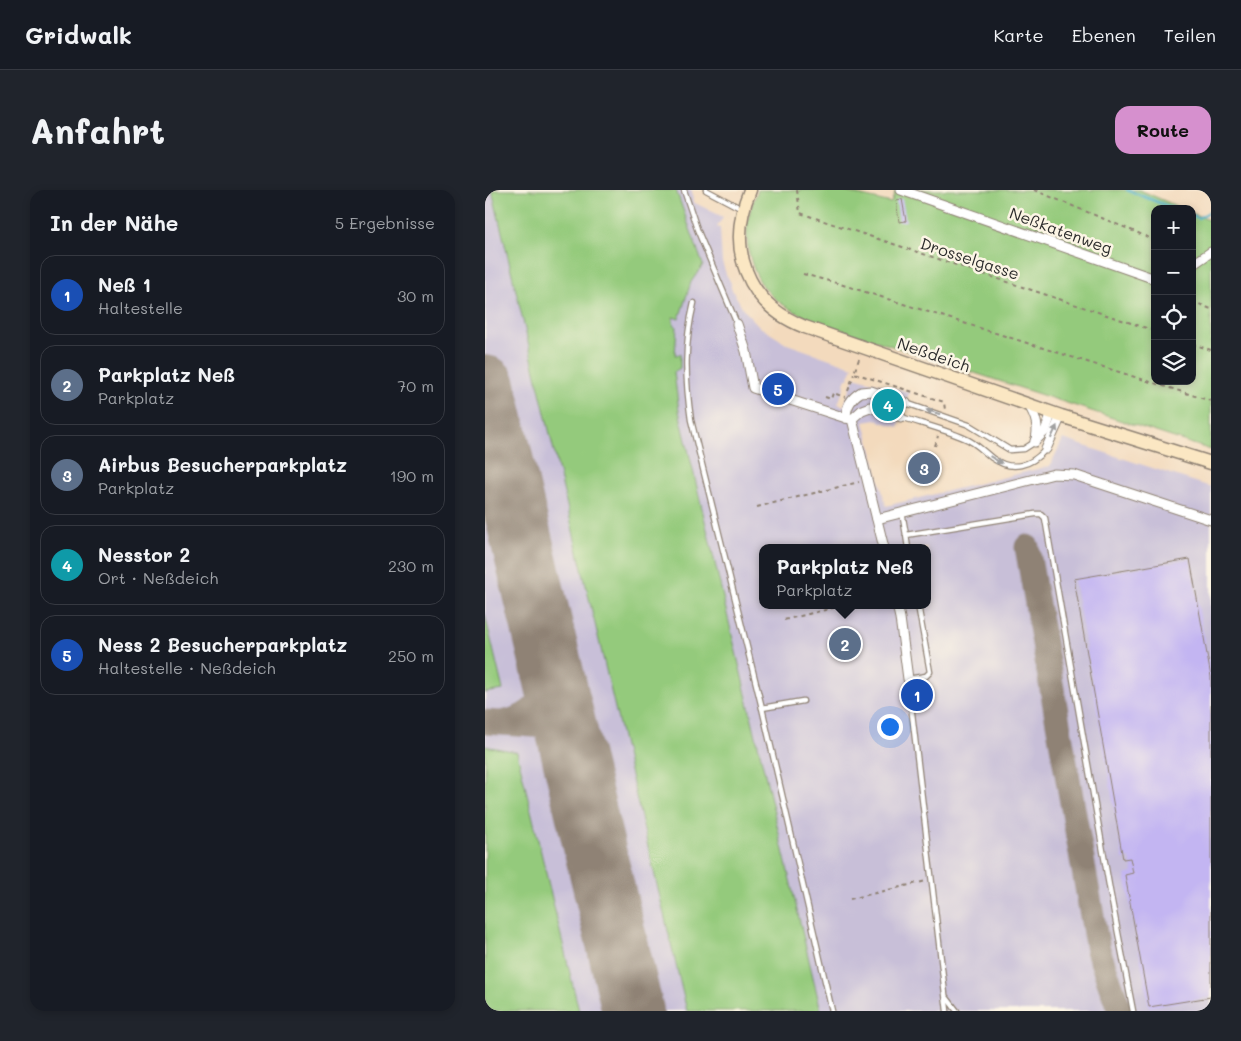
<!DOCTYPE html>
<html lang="de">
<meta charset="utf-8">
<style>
body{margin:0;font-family:Mali,sans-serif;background:#20242c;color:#f1f3f6}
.controls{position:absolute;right:15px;top:15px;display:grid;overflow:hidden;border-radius:10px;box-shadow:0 2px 8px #0003}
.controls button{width:45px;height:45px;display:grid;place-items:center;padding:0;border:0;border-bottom:1px solid #363941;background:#171b24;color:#f1f3f6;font:25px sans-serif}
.you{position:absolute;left:404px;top:536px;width:18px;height:18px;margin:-12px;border:4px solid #fff;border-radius:50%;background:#1a73e8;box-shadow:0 0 0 8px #1a73e833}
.badge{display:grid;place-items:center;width:32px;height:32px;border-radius:50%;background:#d690ce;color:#fff;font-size:16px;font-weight:700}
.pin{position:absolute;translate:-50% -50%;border:2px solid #fff;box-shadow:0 1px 5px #0006}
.popup{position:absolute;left:274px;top:354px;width:172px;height:65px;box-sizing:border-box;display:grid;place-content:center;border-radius:10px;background:#171b24;filter:drop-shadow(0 1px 4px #0005);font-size:16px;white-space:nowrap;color:#9ea1a6}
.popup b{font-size:19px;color:#f1f3f6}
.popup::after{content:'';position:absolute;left:50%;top:100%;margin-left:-10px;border:10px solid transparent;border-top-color:#171b24}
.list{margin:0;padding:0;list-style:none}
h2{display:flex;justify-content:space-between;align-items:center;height:65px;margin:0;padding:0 20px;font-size:21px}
h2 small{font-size:16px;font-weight:400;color:#9ea1a6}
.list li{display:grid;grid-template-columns:32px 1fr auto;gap:15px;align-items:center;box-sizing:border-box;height:80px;margin:0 10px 10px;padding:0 10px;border:1px solid #363941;border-radius:15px}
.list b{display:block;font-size:19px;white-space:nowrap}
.list p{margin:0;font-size:16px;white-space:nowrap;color:#9ea1a6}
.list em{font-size:16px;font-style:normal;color:#9ea1a6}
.icon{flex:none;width:28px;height:28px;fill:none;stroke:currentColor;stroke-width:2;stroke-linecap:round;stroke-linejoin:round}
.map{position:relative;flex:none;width:726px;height:821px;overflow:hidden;border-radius:15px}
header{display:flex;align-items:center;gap:30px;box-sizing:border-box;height:70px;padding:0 25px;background:#171b24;border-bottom:1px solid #363941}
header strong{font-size:24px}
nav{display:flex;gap:28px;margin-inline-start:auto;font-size:18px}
.intro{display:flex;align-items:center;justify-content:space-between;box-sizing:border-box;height:120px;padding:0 30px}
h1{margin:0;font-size:35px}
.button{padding:12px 22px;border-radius:15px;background:#d690ce;color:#111;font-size:18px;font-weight:700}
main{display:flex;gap:30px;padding:0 30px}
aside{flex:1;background:#171b24;border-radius:15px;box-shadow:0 2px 8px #0003}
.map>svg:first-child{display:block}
.industrial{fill:#c8bfd8;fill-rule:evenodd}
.green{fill:#94ca7c;stroke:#607a54}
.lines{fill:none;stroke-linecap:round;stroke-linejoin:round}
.stream{stroke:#4bafca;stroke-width:2.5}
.taxiway{stroke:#8f8274;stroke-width:25}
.runway{stroke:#8f8274;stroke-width:62}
.building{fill:#c3b5f2}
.lane-casing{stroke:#8f8274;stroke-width:7}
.street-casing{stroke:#8f8274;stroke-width:11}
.secondary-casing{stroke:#8f8274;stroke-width:15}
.path{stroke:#8f8274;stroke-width:2;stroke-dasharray:4 4;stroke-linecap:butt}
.lane{stroke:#fff;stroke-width:4.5}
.street{stroke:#fff;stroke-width:9}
.secondary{stroke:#fbe7c3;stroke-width:12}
.oneway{fill:#a0a0a0}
.labels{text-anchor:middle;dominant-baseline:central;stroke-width:5;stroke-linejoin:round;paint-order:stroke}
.street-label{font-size:16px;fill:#2b2b2b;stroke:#fcf5e5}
</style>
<header>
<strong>Gridwalk</strong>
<nav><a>Karte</a><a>Ebenen</a><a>Teilen</a></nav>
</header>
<div class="intro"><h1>Anfahrt</h1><a class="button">Route</a></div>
<main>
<aside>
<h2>In der Nähe<small>5 Ergebnisse</small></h2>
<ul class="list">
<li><span class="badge" style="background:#1a4fb4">1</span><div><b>Neß 1</b><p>Haltestelle</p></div><em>30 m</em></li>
<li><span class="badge" style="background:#5c6f8a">2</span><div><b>Parkplatz Neß</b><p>Parkplatz</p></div><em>70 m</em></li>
<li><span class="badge" style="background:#5c6f8a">3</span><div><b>Airbus Besucherparkplatz</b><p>Parkplatz</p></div><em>190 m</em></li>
<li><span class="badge" style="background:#0f9aa8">4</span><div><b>Nesstor 2</b><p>Ort · Neßdeich</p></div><em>230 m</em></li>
<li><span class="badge" style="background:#1a4fb4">5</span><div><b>Ness 2 Besucherparkplatz</b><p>Haltestelle · Neßdeich</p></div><em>250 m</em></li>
</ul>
</aside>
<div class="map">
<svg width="726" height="821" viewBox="0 0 726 821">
<rect width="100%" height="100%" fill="#fcf5e5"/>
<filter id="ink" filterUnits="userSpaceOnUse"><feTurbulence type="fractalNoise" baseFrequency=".02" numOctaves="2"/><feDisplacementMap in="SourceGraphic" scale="10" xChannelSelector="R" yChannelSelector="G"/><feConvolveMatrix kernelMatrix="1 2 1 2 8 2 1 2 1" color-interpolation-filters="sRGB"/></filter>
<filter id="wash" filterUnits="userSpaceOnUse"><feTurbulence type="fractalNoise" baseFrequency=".0096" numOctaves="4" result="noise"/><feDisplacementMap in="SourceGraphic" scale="20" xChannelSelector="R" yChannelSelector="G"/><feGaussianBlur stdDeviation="1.12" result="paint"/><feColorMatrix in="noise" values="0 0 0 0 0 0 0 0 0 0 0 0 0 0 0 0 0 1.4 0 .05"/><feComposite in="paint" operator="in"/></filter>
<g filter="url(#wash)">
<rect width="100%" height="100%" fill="#f3dabd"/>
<!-- industrial -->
<path class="industrial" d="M0,0H207L208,12L238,27L232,37L235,38L237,72L241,84L246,93V98L259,120L275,137L302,154L368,177L363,189H361L359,194L360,195L353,214L359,216L369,187L424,202L413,237L391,230L379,232L401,316L565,276L578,249L726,297V821H0ZM278,358H442V415H278Z"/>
<!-- green -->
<g class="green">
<polygon points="7,0 191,0 218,75 206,92 194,129 188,127 188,133 192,137 190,165 195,164 195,178 189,182 194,221 336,821 202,821"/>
<path d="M273,0H353L406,13L411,0H655L698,19H670V191H707V23L726,31V260L327,130C312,123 297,116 285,104C265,85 257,47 265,21C267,14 270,7 273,0Z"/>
<polygon points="0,425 18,500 0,503"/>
<polygon points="0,556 32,562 94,821 0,821"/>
</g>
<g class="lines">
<!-- stream -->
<g class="stream">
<polyline points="642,0 690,19"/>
<polyline points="707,25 713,28 726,21"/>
</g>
<!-- taxiway -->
<g class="taxiway">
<polyline points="542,357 613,760 635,821"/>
<polyline points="0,532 64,536 78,542 85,554"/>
<path d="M20,532C51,526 59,509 68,481"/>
</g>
<!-- runway -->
<polyline class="runway" points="0,196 148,821"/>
</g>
<g id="blocks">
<!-- building -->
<g class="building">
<polygon points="417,9 421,31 414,32 411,10"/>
<polygon points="705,369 726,487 726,807 664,817 640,685 648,683 645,668 638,669 589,389"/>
</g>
</g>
</g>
<g filter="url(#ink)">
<use href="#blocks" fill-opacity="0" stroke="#8f8274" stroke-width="1"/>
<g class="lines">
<!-- lane casing -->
<g class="lane-casing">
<g id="lane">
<polyline points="199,0 212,39 252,134"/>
<polyline points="221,0 257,19"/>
<path d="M209,113C199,154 200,188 206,230L277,518L347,821"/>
<polyline points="421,213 484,235 525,260 539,259 550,252"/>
<path d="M416,227C437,234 459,239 479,248C490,252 498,261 507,268C527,282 546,276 561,259"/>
<polyline points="417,322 421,345"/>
<polyline points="423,358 421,345 550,324 556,324 560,328 625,701 648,821"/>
<polyline points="433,415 445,482 441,486 423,489 462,821"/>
<polyline points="277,518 318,511"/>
<polyline points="462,808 472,821"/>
</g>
</g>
<!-- street casing -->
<g class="street-casing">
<g id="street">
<polyline points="416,0 670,89"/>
<polyline points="707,75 726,62"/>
<polyline points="252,134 261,161 268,198 361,228 367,229 377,220 385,217 416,227"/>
<path d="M543,214C551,226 555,238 550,252"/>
<path d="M361,228C361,217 366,208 376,202L386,201L421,213"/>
<polyline points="367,229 399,358"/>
<polyline points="550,251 560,241 567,222"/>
<polyline points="561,259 576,226"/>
<polyline points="392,329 569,284 589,285 598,288 726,330"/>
<polyline points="412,415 415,428 423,489"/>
</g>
</g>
<!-- secondary casing -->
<g class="secondary-casing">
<path id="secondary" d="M265,0C241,58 261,114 320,137L576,226L726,273"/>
</g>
<!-- path -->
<g class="path">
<polyline points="312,0 315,23 670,141"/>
<polyline points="549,0 670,50"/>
<polyline points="318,84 355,94 726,211"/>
<polyline points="707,111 726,119"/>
<polyline points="667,140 669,131"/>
<polyline points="707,154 726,160"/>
<polyline points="374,169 369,183 459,212 460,220"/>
<polyline points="363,201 369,184"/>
<polyline points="340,207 346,209 348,203 360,207"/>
<polyline points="450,256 453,246"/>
<polyline points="272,317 374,292"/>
<polyline points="299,430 360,415"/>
<polyline points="365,709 441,691"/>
</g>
<!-- lane -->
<use href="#lane" class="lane"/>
<!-- street -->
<use href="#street" class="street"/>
<!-- secondary -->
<use href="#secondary" class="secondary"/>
</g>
<!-- one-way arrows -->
<defs><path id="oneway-solid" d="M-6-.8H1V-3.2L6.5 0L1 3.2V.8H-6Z" transform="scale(1.25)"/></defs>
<g class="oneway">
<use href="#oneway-solid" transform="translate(448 222) rotate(-162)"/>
<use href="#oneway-solid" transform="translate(569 242) rotate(-65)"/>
<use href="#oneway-solid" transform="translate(511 270) rotate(31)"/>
</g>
</g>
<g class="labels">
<!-- street labels -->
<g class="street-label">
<text transform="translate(576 40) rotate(20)">Neßkatenweg</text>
<text transform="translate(485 68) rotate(18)">Drosselgasse</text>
<text transform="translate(449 164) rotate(19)">Neßdeich</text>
</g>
</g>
</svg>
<div class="controls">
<button>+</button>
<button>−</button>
<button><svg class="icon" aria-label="locate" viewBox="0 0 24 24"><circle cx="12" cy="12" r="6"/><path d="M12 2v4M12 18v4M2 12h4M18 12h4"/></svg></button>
<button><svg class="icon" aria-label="layers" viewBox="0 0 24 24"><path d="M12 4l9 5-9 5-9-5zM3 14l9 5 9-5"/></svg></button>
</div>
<div class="you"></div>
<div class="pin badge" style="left:432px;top:505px;background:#1a4fb4">1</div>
<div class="pin badge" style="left:360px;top:454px;background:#5c6f8a">2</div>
<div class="popup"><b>Parkplatz Neß</b>Parkplatz</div>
<div class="pin badge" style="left:439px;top:278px;background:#5c6f8a">3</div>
<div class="pin badge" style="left:403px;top:215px;background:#0f9aa8">4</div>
<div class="pin badge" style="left:293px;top:199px;background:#1a4fb4">5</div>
</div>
</main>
